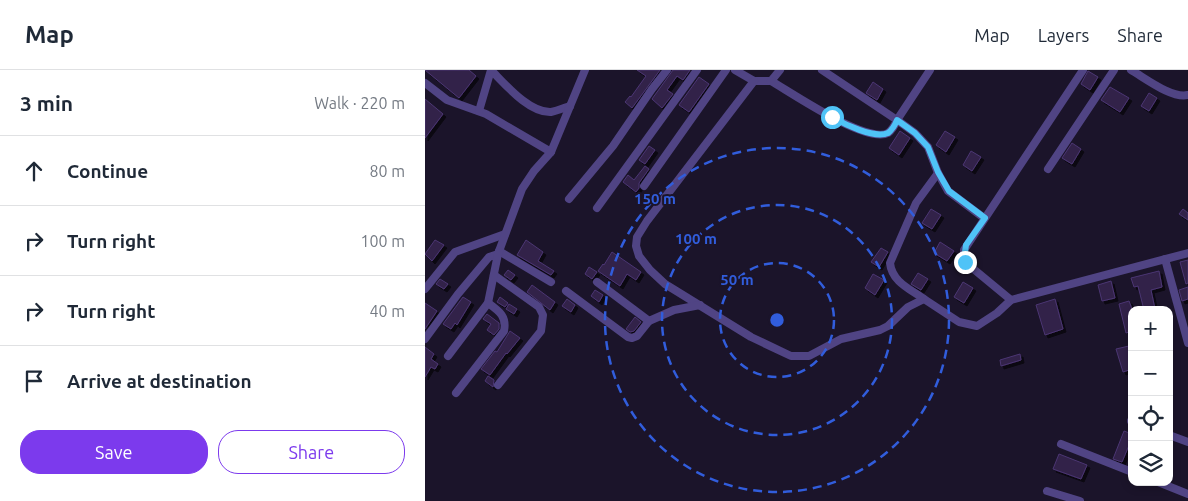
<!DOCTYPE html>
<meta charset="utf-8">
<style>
body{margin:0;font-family:Ubuntu,sans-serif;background:#f6f6f7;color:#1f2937}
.controls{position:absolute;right:15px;bottom:15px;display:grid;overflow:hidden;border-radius:10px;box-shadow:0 2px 8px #0003}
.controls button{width:45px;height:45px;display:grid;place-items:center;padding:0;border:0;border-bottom:1px solid #e0e1e3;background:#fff;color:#1f2937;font:25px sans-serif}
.stop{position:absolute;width:15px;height:15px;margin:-11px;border:4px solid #4fc3f7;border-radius:50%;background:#fff}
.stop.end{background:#4fc3f7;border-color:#fff;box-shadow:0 1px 5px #0008}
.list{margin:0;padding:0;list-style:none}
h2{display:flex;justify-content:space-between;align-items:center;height:65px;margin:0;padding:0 20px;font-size:21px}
h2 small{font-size:16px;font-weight:400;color:#747a83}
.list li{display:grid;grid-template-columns:32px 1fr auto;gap:15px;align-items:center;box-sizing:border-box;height:70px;padding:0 20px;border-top:1px solid #e0e1e3}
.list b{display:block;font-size:19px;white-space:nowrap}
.list em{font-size:16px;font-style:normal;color:#747a83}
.actions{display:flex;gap:10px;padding:15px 20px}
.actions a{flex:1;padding:11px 0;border:1px solid #7c3aed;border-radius:20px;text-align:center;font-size:18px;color:#7c3aed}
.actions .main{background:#7c3aed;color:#fff}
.icon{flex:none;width:28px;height:28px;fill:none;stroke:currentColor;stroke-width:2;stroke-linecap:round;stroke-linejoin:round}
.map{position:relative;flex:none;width:763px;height:431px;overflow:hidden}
header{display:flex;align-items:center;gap:30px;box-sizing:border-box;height:70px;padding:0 25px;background:#fff;border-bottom:1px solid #e0e1e3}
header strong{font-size:24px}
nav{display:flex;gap:28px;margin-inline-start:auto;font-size:18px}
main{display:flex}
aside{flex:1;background:#fff}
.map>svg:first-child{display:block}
.building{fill:#302249;stroke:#4c3673;filter:url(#shadow)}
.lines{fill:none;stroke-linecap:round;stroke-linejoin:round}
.street{stroke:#504484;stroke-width:8}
.route{stroke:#4fc3f7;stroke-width:6}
.ring{fill:none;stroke:#315ddc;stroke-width:2.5;stroke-dasharray:9 6}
.centre{fill:#315ddc;stroke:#1b142a;stroke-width:2.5}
.ring-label{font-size:15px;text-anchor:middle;font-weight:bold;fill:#315ddc;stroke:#1b142a;stroke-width:4;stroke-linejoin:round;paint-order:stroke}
</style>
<header>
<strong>Map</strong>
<nav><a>Map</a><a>Layers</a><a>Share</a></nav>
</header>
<main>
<aside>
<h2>3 min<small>Walk · 220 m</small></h2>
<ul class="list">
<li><svg class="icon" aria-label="ahead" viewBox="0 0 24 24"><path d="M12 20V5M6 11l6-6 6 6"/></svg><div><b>Continue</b></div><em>80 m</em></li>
<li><svg class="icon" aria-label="right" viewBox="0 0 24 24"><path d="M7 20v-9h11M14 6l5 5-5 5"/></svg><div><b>Turn right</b></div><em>100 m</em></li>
<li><svg class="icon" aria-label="right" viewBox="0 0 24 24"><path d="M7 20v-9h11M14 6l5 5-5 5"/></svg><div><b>Turn right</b></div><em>40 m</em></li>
<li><svg class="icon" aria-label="arrive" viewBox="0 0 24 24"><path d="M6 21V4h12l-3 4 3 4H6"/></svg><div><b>Arrive at destination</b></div></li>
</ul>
<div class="actions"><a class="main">Save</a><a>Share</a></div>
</aside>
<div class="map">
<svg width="763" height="431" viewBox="0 0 763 431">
<defs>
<filter id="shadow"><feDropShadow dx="3" dy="3" stdDeviation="0" flood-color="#0009"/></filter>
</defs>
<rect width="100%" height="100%" fill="#1b142a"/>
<!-- building -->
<g class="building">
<polygon points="0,0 44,0 51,6 34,28"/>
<polygon points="212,0 235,0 207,38 200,32 205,26 206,27 221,6"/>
<polygon points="248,0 265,0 258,10 252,6 242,20 248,24 237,38 227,29"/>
<polygon points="663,1 673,7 665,20 656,14"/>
<polygon points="274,7 284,14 264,42 254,35"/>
<polygon points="448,12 458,19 452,30 441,23"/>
<polygon points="685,17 704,28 695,42 676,30"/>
<polygon points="724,23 732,28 724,41 716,36"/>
<polygon points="0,29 18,44 0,68"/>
<polygon points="475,61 485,68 474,85 464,78"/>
<polygon points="520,61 530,67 521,82 511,75"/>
<polygon points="647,73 656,79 647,94 637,88"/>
<polygon points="224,76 230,80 220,94 214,90"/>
<polygon points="546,81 556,87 547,101 538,95"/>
<polygon points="220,96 224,99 214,113 214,118 211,122 198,112 203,105 209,110"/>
<polygon points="506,139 516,145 507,159 497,153"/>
<polygon points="758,139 763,143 763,150 754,144"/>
<polygon points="10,170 19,175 7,191 0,184"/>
<polygon points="101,170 118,182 113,191 129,201 126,205 92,185"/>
<polygon points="515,172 529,181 522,191 509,183"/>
<polygon points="456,178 463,182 454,197 446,192"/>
<polygon points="187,182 216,202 211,210 202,204 195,216 173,201 178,194 179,195"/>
<polygon points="763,190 763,213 761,214 755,192"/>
<polygon points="164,197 172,202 167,209 160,204"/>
<polygon points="83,200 90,205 86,210 79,205"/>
<polygon points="734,201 737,217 726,220 730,239 719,240 713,216 709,217 706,208"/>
<polygon points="493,203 503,209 496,220 486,214"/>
<polygon points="448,204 459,210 450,225 440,218"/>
<polygon points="15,209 23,214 19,219 11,214"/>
<polygon points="686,211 690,228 677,231 673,215"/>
<polygon points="538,212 548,218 539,233 529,227"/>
<polygon points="107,215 130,232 125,240 102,222"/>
<polygon points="763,217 763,229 757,231 754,220"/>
<polygon points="170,220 178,225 174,232 166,226"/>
<polygon points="38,227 46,232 32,255 30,253 26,259 18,254"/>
<polygon points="75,227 83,233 80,237 72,232"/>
<polygon points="142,229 150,235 146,242 137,236"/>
<polygon points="630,229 638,259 620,265 611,235"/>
<polygon points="704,231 707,239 707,261 701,263 694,234"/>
<polygon points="0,233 12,241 0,259"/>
<polygon points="84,234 92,239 89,244 81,239"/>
<polygon points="62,244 74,253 74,259 69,265 62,260 66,254 58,249"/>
<polygon points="210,247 216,252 209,261 205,262 201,259"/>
<polygon points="85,261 95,268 82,284 81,283 65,305 56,299 70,281 72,282"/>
<polygon points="704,276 707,284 707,299 698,302 691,279"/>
<polygon points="0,277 9,284 6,289 13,294 10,299 6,297 0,307"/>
<polygon points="595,284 596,290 576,296 575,290"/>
<polygon points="63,306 69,310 68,317 60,311"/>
<polygon points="699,361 707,364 707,368 697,392 688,389"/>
<polygon points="634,384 662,395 656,409 628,399"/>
</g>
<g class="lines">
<!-- street -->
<g class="street">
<polyline points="310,0 329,11 346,11 355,0"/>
<polyline points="397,0 472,50 505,0"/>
<path d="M706,0C720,8 747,29 763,25"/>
<polyline points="329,11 222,151 212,167 211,176 214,186 225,200 240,214 326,267 366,286 384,286 416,269 455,260 463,256 483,237 499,229 534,252 552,256 572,243 586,230 763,183"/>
<path d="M346,11C367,23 441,74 463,63C467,60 470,55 472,50L490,63L503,77L513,103L523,121L559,148"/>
<polyline points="0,13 22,30 61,44 126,82"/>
<path d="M54,41L66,0C80,14 104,43 126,42C132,41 139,38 145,36"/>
<polyline points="623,99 689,0"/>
<polyline points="219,116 301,0"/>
<polyline points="144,129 188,76 227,19 242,0"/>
<polyline points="172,138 272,0"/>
<polyline points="74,181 126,212"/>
<polyline points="740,189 763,273"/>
<polyline points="69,205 114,237 118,245 116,261 73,315"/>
<polyline points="172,212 224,251 249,240 275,235"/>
<polyline points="0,219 30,182 80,164"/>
<polyline points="141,221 203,267 207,268 212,266 224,251"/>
<path d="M499,229C485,219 467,212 465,193L491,133L513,103"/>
<polyline points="586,230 540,192 539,189 539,180 658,0"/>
<polyline points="0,269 33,224 64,187 73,184"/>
<polyline points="23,286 63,233 73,184 97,119 109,101 126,82 160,0"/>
<path d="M31,323L79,261C82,246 74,241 63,233"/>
<polyline points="706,351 707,351"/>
<polyline points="744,365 763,372"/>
<polyline points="636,374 707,402"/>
<polyline points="733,412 763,424"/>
<polyline points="622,421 655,431"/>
</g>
</g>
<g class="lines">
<!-- route -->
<path class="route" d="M407,47C419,54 449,69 463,63C467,60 470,55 472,50L490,63L503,77L513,102L524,121L560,148L541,175L539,189L540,192"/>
</g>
<!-- distance rings -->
<g class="ring">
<circle cx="352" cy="250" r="57"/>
<circle cx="352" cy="250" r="115"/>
<circle cx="352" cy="250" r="172"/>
</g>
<circle cx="352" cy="250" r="8" class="centre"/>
<g class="ring-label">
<text x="230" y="134">150 m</text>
<text x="271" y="174">100 m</text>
<text x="312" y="215">50 m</text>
</g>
</svg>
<div class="controls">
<button>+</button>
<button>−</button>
<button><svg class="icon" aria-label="locate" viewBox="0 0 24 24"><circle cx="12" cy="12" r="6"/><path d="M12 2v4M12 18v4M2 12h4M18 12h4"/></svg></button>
<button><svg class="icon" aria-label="layers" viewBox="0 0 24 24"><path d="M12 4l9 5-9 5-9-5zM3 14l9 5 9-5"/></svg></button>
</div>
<div class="stop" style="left:407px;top:47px"></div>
<div class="stop end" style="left:540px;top:192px"></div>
</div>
</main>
